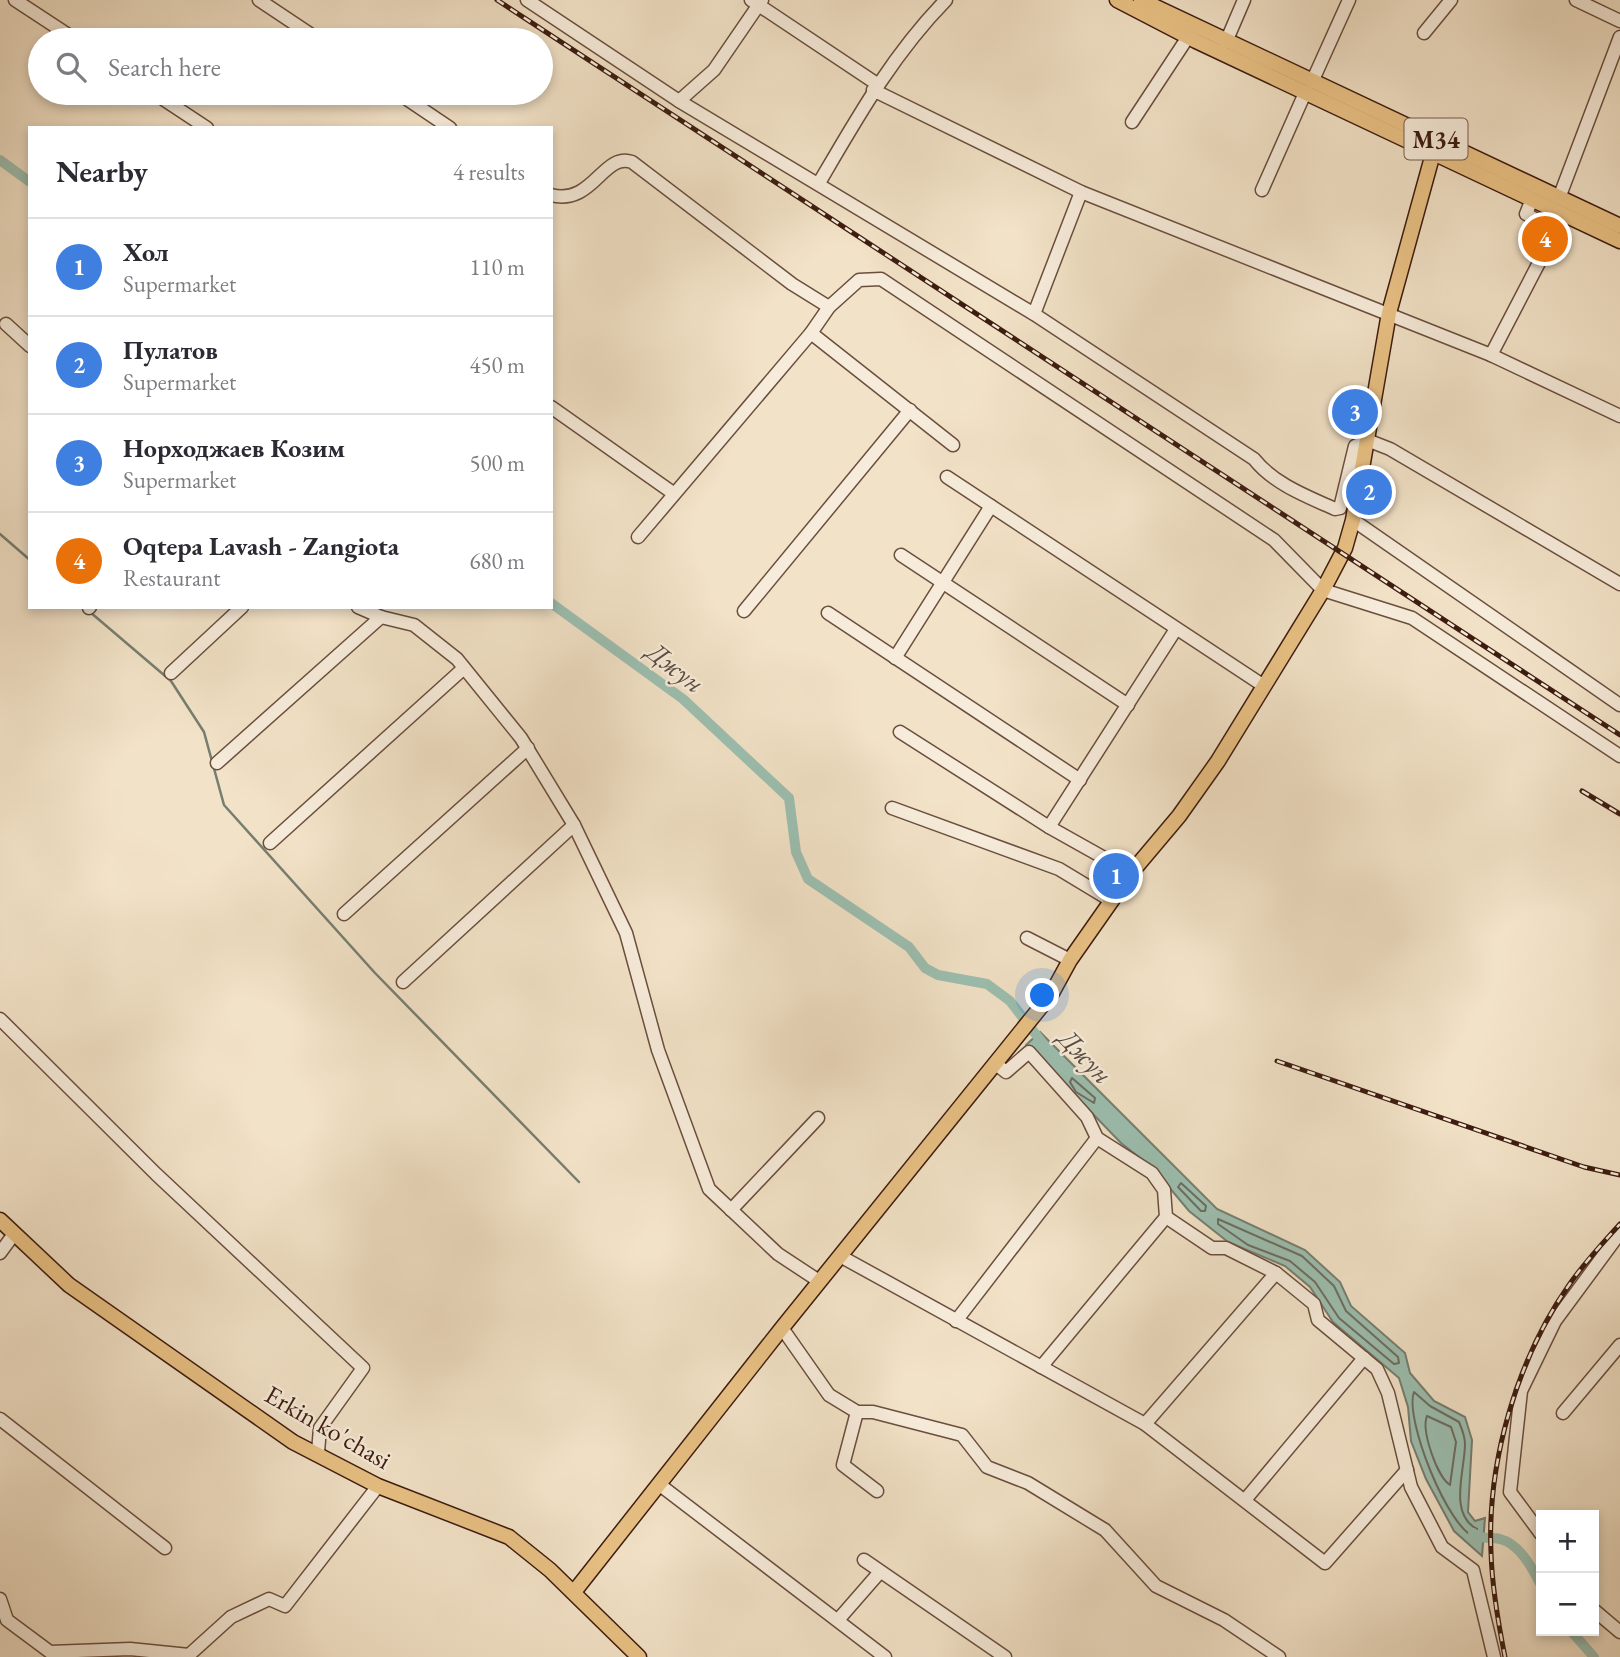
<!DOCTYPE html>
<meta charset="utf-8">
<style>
body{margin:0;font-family:"EB Garamond",serif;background:#f2f2f3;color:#2b2b33}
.controls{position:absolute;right:21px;bottom:21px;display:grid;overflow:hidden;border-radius:0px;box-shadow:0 4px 10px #0003}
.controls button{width:63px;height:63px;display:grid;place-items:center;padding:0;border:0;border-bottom:2px solid #e1e1e2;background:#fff;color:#2b2b33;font:35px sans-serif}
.you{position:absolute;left:1043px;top:996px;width:24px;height:24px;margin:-18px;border:5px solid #fff;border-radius:50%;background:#1a73e8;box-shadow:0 0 0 10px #1a73e833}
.badge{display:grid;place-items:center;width:46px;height:46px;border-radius:50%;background:#2563eb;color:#fff;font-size:23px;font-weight:700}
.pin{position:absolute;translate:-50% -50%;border:4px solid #fff;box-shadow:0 2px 7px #0006}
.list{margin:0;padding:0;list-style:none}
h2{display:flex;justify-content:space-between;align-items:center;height:91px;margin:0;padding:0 28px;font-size:30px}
h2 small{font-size:23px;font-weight:400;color:#7c7c81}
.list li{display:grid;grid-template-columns:46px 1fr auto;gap:21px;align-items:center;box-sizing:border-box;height:98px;padding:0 28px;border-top:2px solid #e1e1e2}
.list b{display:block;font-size:26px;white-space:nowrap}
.list p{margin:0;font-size:23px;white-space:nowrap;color:#7c7c81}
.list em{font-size:23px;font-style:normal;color:#7c7c81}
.icon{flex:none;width:38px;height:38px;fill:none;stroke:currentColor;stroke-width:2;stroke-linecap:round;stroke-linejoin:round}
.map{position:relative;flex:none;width:1620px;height:1657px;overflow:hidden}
.search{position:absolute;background:#fff;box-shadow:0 4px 10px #0003;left:28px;top:28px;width:525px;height:77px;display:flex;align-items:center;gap:18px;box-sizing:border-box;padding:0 24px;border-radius:38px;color:#7c7c81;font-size:26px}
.panel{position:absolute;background:#fff;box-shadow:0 4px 10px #0003;left:28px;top:126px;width:525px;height:483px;border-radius:0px}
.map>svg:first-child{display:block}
.water{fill:#9cbfb0;stroke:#767e70;stroke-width:2}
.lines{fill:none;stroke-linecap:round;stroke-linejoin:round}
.shore{stroke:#6c6e60;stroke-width:2}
.stream{stroke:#767e70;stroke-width:2.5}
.canal{stroke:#9cbfb0;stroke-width:10}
.minor-casing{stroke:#6a4e3e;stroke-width:15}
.major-casing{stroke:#3d1c10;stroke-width:17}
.minor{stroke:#f7ecdb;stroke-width:12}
.major{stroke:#e9c184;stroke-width:14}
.rail-casing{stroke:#3d1c10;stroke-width:5}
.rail{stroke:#f7ecdb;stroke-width:2.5;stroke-dasharray:8;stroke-linecap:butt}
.labels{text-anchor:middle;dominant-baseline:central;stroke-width:5;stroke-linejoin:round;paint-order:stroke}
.shield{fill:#f7ecdb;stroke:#755a4d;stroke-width:2}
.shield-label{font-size:24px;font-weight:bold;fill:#3d1c10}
.street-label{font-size:26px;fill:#3d1c10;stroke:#f7ecdb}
.water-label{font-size:28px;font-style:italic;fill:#5a4d40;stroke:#f7ecdb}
</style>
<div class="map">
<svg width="1620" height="1657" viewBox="0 0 1620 1657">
<rect width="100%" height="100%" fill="#f2e2c7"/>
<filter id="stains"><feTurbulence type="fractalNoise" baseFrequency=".00286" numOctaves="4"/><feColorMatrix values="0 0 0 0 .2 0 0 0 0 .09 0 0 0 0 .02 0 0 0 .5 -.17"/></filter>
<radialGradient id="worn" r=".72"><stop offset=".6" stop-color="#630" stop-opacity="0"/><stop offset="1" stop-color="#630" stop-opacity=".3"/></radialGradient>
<!-- water -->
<polygon class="water" points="1040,1032 1217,1209 1305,1250 1340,1282 1351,1306 1405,1353 1410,1373 1434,1401 1465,1417 1472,1440 1468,1512 1475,1521 1485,1518 1482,1556 1454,1531 1426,1479 1411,1441 1408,1407 1399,1378 1333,1322 1310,1287 1285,1266 1228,1242 1189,1211 1153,1168 1121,1143 1026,1045"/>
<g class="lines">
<!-- shore -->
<g class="shore">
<polygon points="1072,1078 1095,1098 1094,1103 1076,1092 1070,1082"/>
<polygon points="1181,1183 1206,1206 1205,1211 1201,1211 1178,1187"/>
<polygon points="1218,1219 1302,1256 1334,1286 1346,1311 1398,1357 1399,1363 1394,1364 1339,1318 1315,1282 1290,1261 1248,1245 1218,1224"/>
<path d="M1414,1392L1430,1406L1459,1422C1462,1429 1465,1437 1465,1444C1465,1470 1448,1514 1477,1529L1475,1537C1448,1529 1404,1418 1414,1392Z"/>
<path d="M1427,1416L1451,1427L1456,1442L1450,1485C1437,1477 1421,1430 1427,1416Z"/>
</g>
<!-- stream -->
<g class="stream">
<polyline points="0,534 30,560"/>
<polyline points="90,612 171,681 204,732 224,805 375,973 579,1182"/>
</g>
<!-- canal -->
<g class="canal">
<polyline points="0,160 30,182"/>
<polyline points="551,603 683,699 789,798 796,852 808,879 909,947 925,968 938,975 987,984 1010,1001 1044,1045"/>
<path d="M1473,1533C1481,1540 1490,1537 1500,1539C1520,1544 1532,1568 1541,1585"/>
<polyline points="1571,1631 1594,1657"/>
</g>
<!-- minor casing -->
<g class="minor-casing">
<g id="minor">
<polyline points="15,0 76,40"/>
<polyline points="259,0 319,40"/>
<path d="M527,0L679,101L1034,314L1254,459C1274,484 1306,496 1335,509L1340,508L1355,446L1367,440L1390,449L1620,584"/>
<polyline points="751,0 877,84"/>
<polyline points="1576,0 1620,21"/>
<polyline points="1424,33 1451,0"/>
<polyline points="1226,42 1244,0"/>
<polyline points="1312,82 1349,0"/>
<polyline points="873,90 1081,192 1491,355 1620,416"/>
<polyline points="154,93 207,128"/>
<polyline points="398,93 450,128"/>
<polyline points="679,101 714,70 762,0"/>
<polyline points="1132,122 1188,37"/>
<path d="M819,183C857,118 893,54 946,0"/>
<polyline points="1262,190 1305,93"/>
<path d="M551,195C593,206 603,152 632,162L792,284L829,307"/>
<polyline points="1559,198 1620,37"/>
<polyline points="1034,314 1081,192"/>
<polyline points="6,324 30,346"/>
<polyline points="811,333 953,445"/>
<polyline points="1491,355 1556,230 1526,214 1532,199"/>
<polyline points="551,407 673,493"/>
<polyline points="947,477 1264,686"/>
<polyline points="1353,520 1620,705"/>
<polyline points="638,537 811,333 829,307 859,280 881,279 1274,540 1323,590 1412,618 1620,756"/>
<polyline points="901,555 1128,705"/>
<polyline points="358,607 381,617 414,625 457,659 521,738 574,825 626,933 658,1050 709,1189 778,1254 819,1281"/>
<polyline points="89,608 90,607"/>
<polyline points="744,611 910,410"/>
<polyline points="828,613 1080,780"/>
<polyline points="895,658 991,506"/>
<polyline points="171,673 242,607"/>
<polyline points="900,732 1049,827 1131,873"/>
<polyline points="217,763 381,617"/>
<polyline points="892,808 1059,869 1112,901"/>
<polyline points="1049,827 1176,629"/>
<polyline points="270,843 464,668"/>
<polyline points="344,914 528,748"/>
<polyline points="1027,938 1070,960"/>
<polyline points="403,982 574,825"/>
<polyline points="0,1019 156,1174 363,1368 320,1428 318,1452"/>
<polyline points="996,1064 1006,1072 1029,1052 1087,1117 1097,1138 1152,1173 1164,1190 1166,1217 1041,1367"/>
<polyline points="731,1210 818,1118"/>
<polyline points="1166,1217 1212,1248 1226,1248 1276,1273 1314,1304 1318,1320 1377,1369 1388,1393 1411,1487 1442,1547 1473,1570 1494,1657"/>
<polyline points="0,1253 14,1234"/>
<polyline points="840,1256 1145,1424 1325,1563 1407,1470"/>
<polyline points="956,1321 1097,1138"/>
<polyline points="782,1328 829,1395 857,1412 873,1412 962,1435 987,1467 1028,1483 1105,1530 1156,1586 1224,1620 1279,1657"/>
<polyline points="857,1412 843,1465 877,1491"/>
<polyline points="1563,1413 1620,1345"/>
<polyline points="0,1419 165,1548"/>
<polyline points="1145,1424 1276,1273"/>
<polyline points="660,1485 885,1657"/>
<polyline points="1245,1500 1364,1358"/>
<polyline points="1541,1534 1510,1492 1521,1391 1555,1321 1620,1233"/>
<polyline points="864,1560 1005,1657"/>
<polyline points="0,1599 7,1620 50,1652 130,1649 189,1655 231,1617 269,1599 285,1606 378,1486"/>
<polyline points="1594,1610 1620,1632"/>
<polyline points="838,1620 879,1573"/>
</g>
</g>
<!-- major casing -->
<g class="major-casing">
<g id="major">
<polyline points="1117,0 1196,41 1620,241"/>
<polyline points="1141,0 1620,226"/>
<polyline points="0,1220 69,1285 293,1442 378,1486 509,1537 550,1570 639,1657"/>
<polyline points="574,1592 782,1328 1052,993 1070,960 1131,873 1179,816 1218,761 1323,590 1345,548 1353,520 1389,313 1437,139"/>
</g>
</g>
<!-- minor -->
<use href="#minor" class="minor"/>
<!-- major -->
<use href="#major" class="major"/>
<!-- rail casing -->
<g class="rail-casing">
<g id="rail">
<polyline points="497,0 1620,735"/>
<polyline points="1582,791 1620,814"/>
<polyline points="1277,1061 1584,1167 1620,1175"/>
<path d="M1505,1657C1498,1622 1492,1587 1491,1552C1487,1462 1517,1359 1569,1285C1584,1263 1602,1244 1620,1224"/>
</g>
</g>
<!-- rail -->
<use href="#rail" class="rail"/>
</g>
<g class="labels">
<!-- shield labels -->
<rect class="shield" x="1404.5" y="118.5" width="63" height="41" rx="5"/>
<g class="shield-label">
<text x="1436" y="139">M34</text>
</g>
<!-- street labels -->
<g class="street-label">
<text transform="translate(328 1427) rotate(30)">Erkin ko'chasi</text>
</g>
<!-- water labels -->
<g class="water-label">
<text transform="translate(676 667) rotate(38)">Джун</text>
<text transform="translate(1086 1056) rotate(46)">Джун</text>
</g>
</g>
<rect width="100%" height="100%" filter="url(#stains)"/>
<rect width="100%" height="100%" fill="url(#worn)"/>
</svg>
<div class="controls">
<button>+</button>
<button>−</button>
</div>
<div class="you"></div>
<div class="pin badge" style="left:1116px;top:876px;background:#3f7fe0">1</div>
<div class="pin badge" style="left:1369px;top:492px;background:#3f7fe0">2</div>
<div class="pin badge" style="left:1355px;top:412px;background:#3f7fe0">3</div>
<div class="pin badge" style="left:1545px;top:239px;background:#e8710a">4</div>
<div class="search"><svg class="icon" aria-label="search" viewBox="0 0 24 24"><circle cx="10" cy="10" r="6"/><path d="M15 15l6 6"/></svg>Search here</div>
<section class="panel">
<h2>Nearby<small>4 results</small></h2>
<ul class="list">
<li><span class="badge" style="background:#3f7fe0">1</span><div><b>Хол</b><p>Supermarket</p></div><em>110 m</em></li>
<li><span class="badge" style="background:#3f7fe0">2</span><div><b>Пулатов</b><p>Supermarket</p></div><em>450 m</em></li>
<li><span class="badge" style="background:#3f7fe0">3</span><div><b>Норходжаев Козим</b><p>Supermarket</p></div><em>500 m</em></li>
<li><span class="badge" style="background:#e8710a">4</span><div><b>Oqtepa Lavash - Zangiota</b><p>Restaurant</p></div><em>680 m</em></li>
</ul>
</section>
</div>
